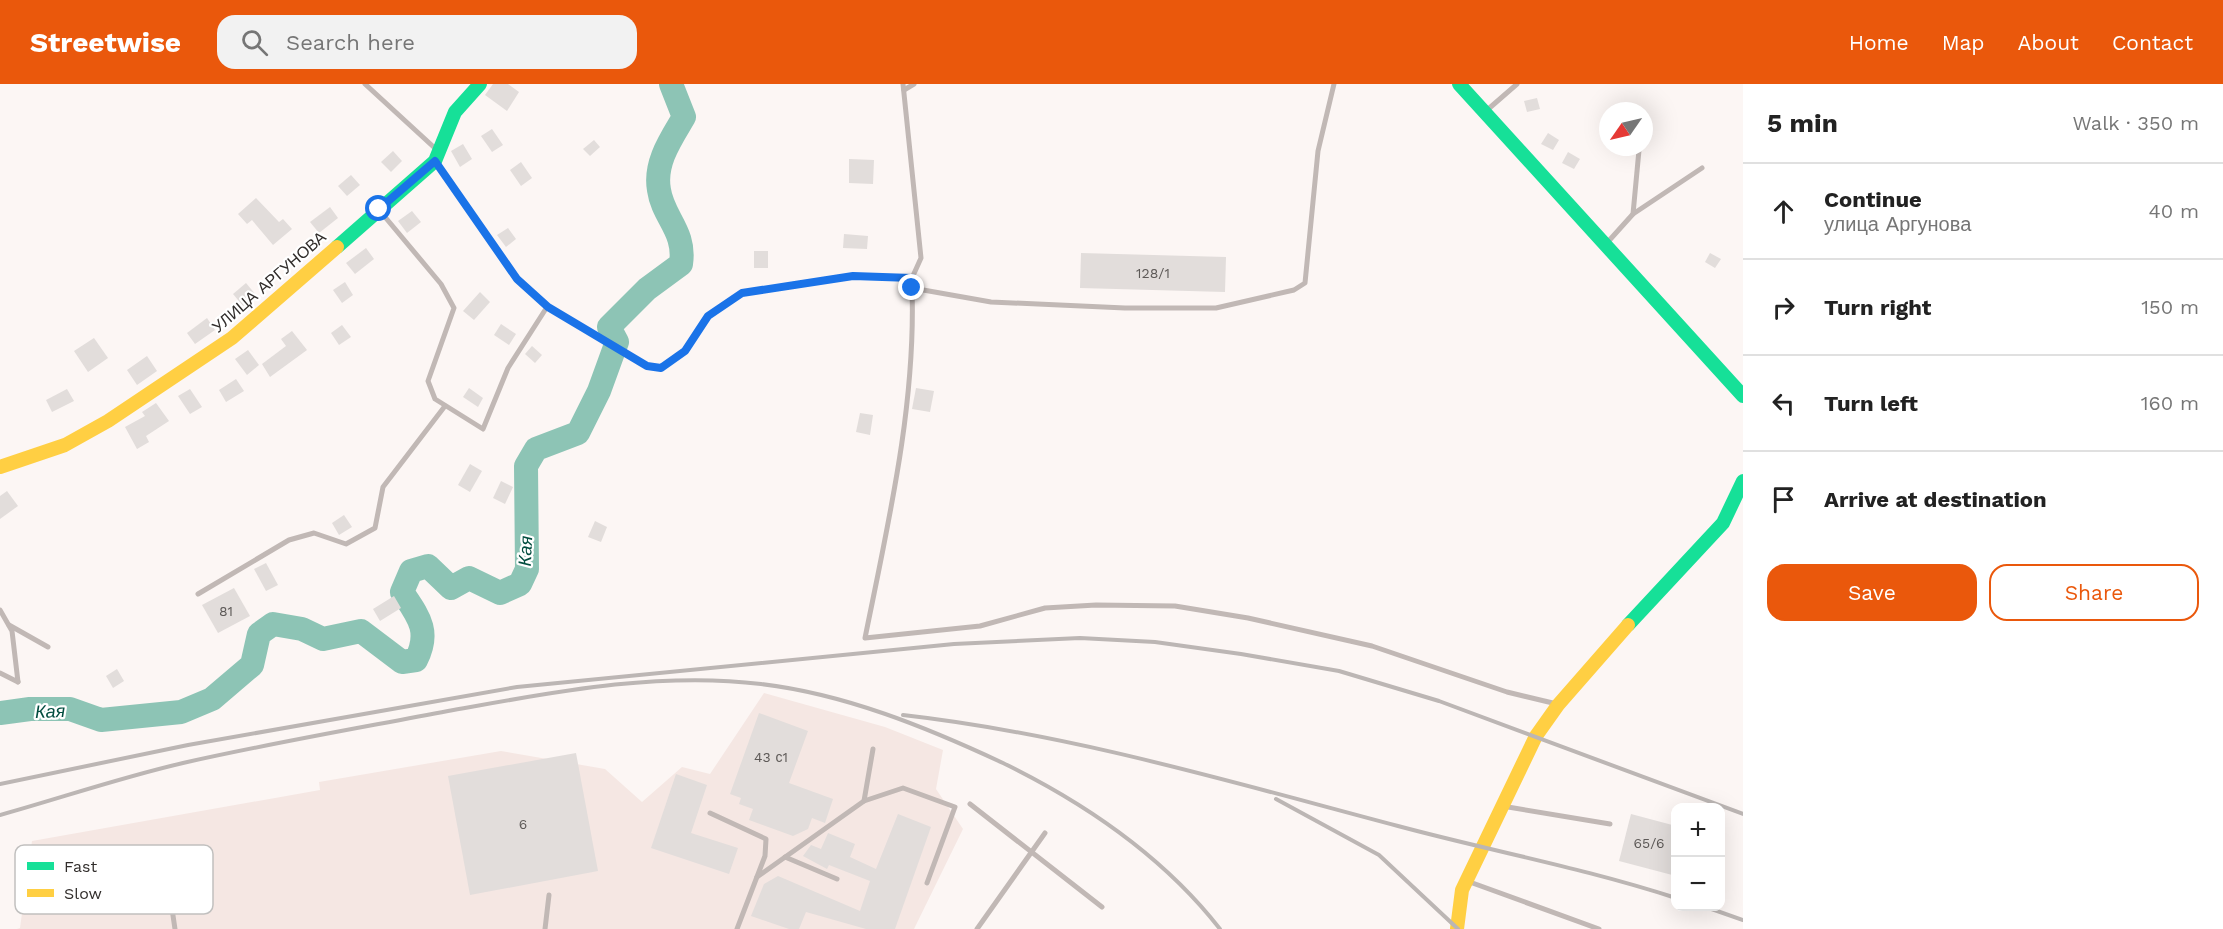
<!DOCTYPE html>
<meta charset="utf-8">
<style>
body{margin:0;font-family:"Work Sans",sans-serif;background:#f2f2f2;color:#222}
.controls{position:absolute;right:18px;bottom:18px;display:grid;overflow:hidden;border-radius:12px;box-shadow:0 6px 24px #0002}
.controls button{width:54px;height:54px;display:grid;place-items:center;padding:0;border:0;border-bottom:2px solid #e0e0e0;background:#fff;color:#222;font:30px sans-serif}
.compass{position:absolute;left:1599px;top:18px;width:54px;height:54px;border-radius:50%;background:#fff;box-shadow:0 6px 24px #0002;rotate:236deg}
.stop{position:absolute;width:18px;height:18px;margin:-14px;border:4px solid #1a73e8;border-radius:50%;background:#fff}
.stop.end{background:#1a73e8;border-color:#fff;box-shadow:0 2px 6px #0008}
.list{margin:0;padding:0;list-style:none}
h2{display:flex;justify-content:space-between;align-items:center;height:78px;margin:0;padding:0 24px;font-size:26px}
h2 small{font-size:20px;font-weight:400;color:#767676}
.list li{display:grid;grid-template-columns:39px 1fr auto;gap:18px;align-items:center;box-sizing:border-box;height:96px;padding:0 24px;border-top:2px solid #e0e0e0}
.list b{display:block;font-size:22px;white-space:nowrap}
.list p{margin:0;font-size:20px;white-space:nowrap;color:#767676}
.list em{font-size:20px;font-style:normal;color:#767676}
.actions{display:flex;gap:12px;padding:18px 24px}
.actions a{flex:1;padding:14px 0;border:2px solid #ea580c;border-radius:18px;text-align:center;font-size:21px;color:#ea580c}
.actions .main{background:#ea580c;color:#fff}
.icon{flex:none;width:33px;height:33px;fill:none;stroke:currentColor;stroke-width:2;stroke-linecap:round;stroke-linejoin:round}
.map{position:relative;flex:none;width:1743px;height:845px;overflow:hidden}
header{display:flex;align-items:center;gap:36px;box-sizing:border-box;height:84px;padding:0 30px;background:#ea580c;color:#fff}
header strong{font-size:28px}
nav{display:flex;gap:33px;margin-inline-start:auto;font-size:21px}
.search{width:420px;height:54px;background:#f2f2f2;display:flex;align-items:center;gap:15px;box-sizing:border-box;padding:0 21px;border-radius:18px;color:#767676;font-size:22px}
main{display:flex}
aside{flex:1;background:#fff}
.map>svg:first-child{display:block}
.built{fill:#f5e7e3}
.lines{fill:none;stroke-linecap:round;stroke-linejoin:round}
.river{stroke:#8dc4b5;stroke-width:24}
.building{fill:#e2dddb}
.lane{stroke:#c1b8b5;stroke-width:5}
.fast{stroke:#16e098;stroke-width:14}
.slow{stroke:#ffcf43;stroke-width:14}
.rail{stroke:#bcb6b4;stroke-width:4}
.route{stroke:#1a73e8;stroke-width:8}
.labels{text-anchor:middle;dominant-baseline:central;stroke-width:4.5;stroke-linejoin:round;paint-order:stroke}
.number-label{font-size:14px;fill:#5d5957}
.street-label{font-size:16px;fill:#312d2b;stroke:#fff}
.water-label{font-size:18px;font-style:italic;fill:#024d3f;stroke:#fff}
.key{fill:#fff;stroke:#c1c0bf;stroke-width:1.5}
.key-label{font-size:16px;fill:#312d2b}
</style>
<header>
<strong>Streetwise</strong>
<div class="search"><svg class="icon" aria-label="search" viewBox="0 0 24 24"><circle cx="10" cy="10" r="6"/><path d="M15 15l6 6"/></svg>Search here</div>
<nav><a>Home</a><a>Map</a><a>About</a><a>Contact</a></nav>
</header>
<main>
<div class="map">
<svg width="1743" height="845" viewBox="0 0 1743 845">
<rect width="100%" height="100%" fill="#fcf6f4"/>
<!-- built -->
<polygon class="built" points="764,609 885,643 943,666 936,705 963,745 914,845 17,845 20,844 32,757 320,706 319,698 501,667 605,685 642,718 682,683 710,690"/>
<g class="lines">
<!-- river -->
<path class="river" d="M0,629L30,625H70L101,636L181,628L212,615L252,581L259,550L273,540L302,545L323,555L361,547L402,578L416,576C431,547 418,532 402,508L411,487L428,482L451,504L469,494L500,509L520,500L527,485L526,382L536,365L578,349L599,307L615,263L617,258L609,243L647,205L681,180C686,147 663,134 659,106C654,79 671,55 684,33L671,0"/>
</g>
<!-- building -->
<g class="building">
<polygon points="493,0 508,0 519,8 507,27 485,11"/>
<polygon points="1537,14 1540,25 1527,28 1524,17"/>
<polygon points="492,45 503,61 492,68 481,52"/>
<polygon points="1548,49 1559,56 1553,66 1541,60"/>
<polygon points="594,56 600,63 590,72 583,65"/>
<polygon points="463,60 472,75 460,83 451,67"/>
<polygon points="393,67 402,77 391,88 381,78"/>
<polygon points="1568,68 1580,75 1574,85 1562,79"/>
<polygon points="849,75 874,76 873,100 849,99"/>
<polygon points="521,78 532,94 521,102 510,86"/>
<polygon points="351,91 360,101 347,112 338,102"/>
<polygon points="256,114 279,138 283,135 292,145 273,161 252,136 247,140 238,130"/>
<polygon points="330,123 338,134 319,149 310,138"/>
<polygon points="412,127 421,138 407,149 398,137"/>
<polygon points="508,144 516,155 506,163 497,151"/>
<polygon points="844,150 868,152 867,165 843,164"/>
<polygon points="366,164 374,175 355,190 346,179"/>
<rect x="754" y="167" width="14" height="17"/>
<polygon points="1081,169 1226,173 1225,208 1080,204"/>
<polygon points="1710,169 1721,175 1715,184 1705,178"/>
<polygon points="345,198 353,211 342,219 333,206"/>
<polygon points="246,199 256,211 243,222 233,210"/>
<polygon points="480,208 490,218 474,236 463,227"/>
<polygon points="207,234 215,246 195,260 187,249"/>
<polygon points="501,240 516,250 509,261 494,251"/>
<polygon points="342,241 351,253 339,261 331,249"/>
<polygon points="292,247 307,266 270,293 262,280 286,262 281,255"/>
<polygon points="94,254 108,274 88,288 74,267"/>
<polygon points="532,262 542,271 535,279 525,270"/>
<polygon points="248,266 259,281 247,291 235,275"/>
<polygon points="147,272 157,287 137,301 127,286"/>
<polygon points="236,295 244,307 226,318 219,306"/>
<polygon points="469,304 483,314 478,323 463,313"/>
<polygon points="916,304 934,307 930,328 912,325"/>
<polygon points="67,305 74,317 52,328 46,316"/>
<polygon points="190,305 202,323 190,330 178,312"/>
<polygon points="156,319 169,337 146,352 149,358 137,365 125,343 145,332 142,328"/>
<polygon points="860,329 873,331 870,351 856,348"/>
<polygon points="470,380 482,387 470,408 458,401"/>
<polygon points="501,397 513,403 505,420 493,414"/>
<polygon points="7,407 18,422 0,435 0,412"/>
<polygon points="344,431 352,443 339,451 332,439"/>
<polygon points="595,437 607,443 601,458 588,453"/>
<polygon points="266,479 278,501 266,507 254,485"/>
<polygon points="234,504 250,532 218,549 202,521"/>
<polygon points="394,512 401,524 380,537 373,525"/>
<polygon points="117,585 124,597 113,604 106,592"/>
<polygon points="759,629 808,647 789,699 833,715 825,739 812,734 808,745 793,752 749,736 753,725 739,720 741,714 730,710"/>
<polygon points="576,669 598,787 470,811 448,692"/>
<polygon points="676,690 707,701 691,749 738,764 729,790 651,764"/>
<polygon points="898,730 931,743 895,845 866,845 806,828 799,845 789,845 751,832 764,800 778,792 860,827 870,797 829,781 827,785 803,772 811,761 821,765 828,749 855,760 850,773 876,785"/>
<polygon points="1631,730 1676,742 1676,792 1619,777"/>
</g>
<g class="lines">
<!-- lane -->
<g class="lane">
<polyline points="365,0 438,67"/>
<polyline points="903,0 921,174 912,194"/>
<polyline points="904,6 914,0"/>
<polyline points="1486,27 1517,0"/>
<polyline points="436,78 517,195 547,223 647,282 661,284 685,267 708,232 742,209 853,192 912,194 912,204 991,218 1125,224 1216,224 1294,206 1305,199 1318,67 1334,0"/>
<polyline points="380,127 441,200 454,224 428,297 435,315 483,345 508,284 547,223"/>
<polyline points="1633,130 1702,84"/>
<polyline points="1606,160 1633,130 1639,66"/>
<path d="M912,204C916,321 888,440 865,554L980,542L1045,524L1096,521L1175,522L1248,534L1372,562L1507,608L1557,620"/>
<polyline points="198,510 289,456 314,449 346,460 375,444 383,403 445,322"/>
<polyline points="0,526 12,547 18,598"/>
<polyline points="9,541 48,563"/>
<polyline points="0,589 18,598"/>
<polyline points="864,717 873,665"/>
<polyline points="970,720 1102,823"/>
<polyline points="1502,722 1610,740"/>
<polyline points="710,729 766,755 765,772 737,845"/>
<polyline points="785,773 837,795"/>
<polyline points="166,784 175,845"/>
<polyline points="757,793 864,717 903,704 955,723 927,799"/>
<polyline points="1467,797 1599,845"/>
<polyline points="545,845 549,811"/>
<polyline points="977,845 1045,749"/>
</g>
<!-- fast -->
<g class="fast">
<polyline points="1459,0 1743,312"/>
<polyline points="337,163 435,77 455,28 480,0"/>
<polyline points="1628,541 1723,439 1743,397"/>
</g>
<!-- slow -->
<g class="slow">
<polyline points="0,383 65,361 108,337 232,254 337,163"/>
<polyline points="1457,845 1462,806 1536,652 1558,621 1628,541"/>
</g>
<!-- rail -->
<g class="rail">
<path d="M903,631C1071,650 1235,699 1398,742C1491,767 1584,784 1676,814"/>
<polyline points="0,700 188,661 517,603 954,560 1080,554 1155,558 1241,570 1339,587 1439,617 1743,730"/>
<polyline points="1276,715 1379,771 1458,845"/>
<path d="M0,731C61,714 122,693 183,679C271,659 359,644 448,627C549,609 657,587 761,600C845,610 926,643 1003,679C1085,719 1163,772 1220,845"/>
<polyline points="1703,822 1743,836"/>
</g>
</g>
<g class="lines">
<!-- route -->
<polyline class="route" points="379,125 435,77 517,195 548,223 647,282 661,284 685,267 708,232 742,209 853,192 912,194 912,204"/>
</g>
<g class="labels">
<!-- number labels -->
<g class="number-label">
<text x="1153" y="189">128/1</text>
<text x="226" y="527">81</text>
<text x="771" y="673">43 с1</text>
<text x="523" y="740">6</text>
<text x="1649" y="759">65/6</text>
</g>
<!-- street labels -->
<g class="street-label">
<text transform="translate(269 198) rotate(-41)">УЛИЦА АРГУНОВА</text>
</g>
<!-- water labels -->
<g class="water-label">
<text transform="translate(525 467) rotate(-87)">Кая</text>
<text transform="translate(50 627) rotate(-2)">Кая</text>
</g>
</g>
<!-- legend -->
<rect x="15" y="761" width="198" height="69" rx="9" class="key"/>
<rect x="27" y="778" width="27" height="8" fill="#16e098"/>
<rect x="27" y="805" width="27" height="8" fill="#ffcf43"/>
<g class="key-label">
<text x="64" y="788">Fast</text>
<text x="64" y="815">Slow</text>
</g>
</svg>
<div class="controls">
<button>+</button>
<button>−</button>
</div>
<svg class="compass" viewBox="-18 -18 36 36"><path d="M0-13l5 13h-10z" fill="#e53935"/><path d="M0 13l5-13h-10z" fill="#767676"/></svg>
<div class="stop" style="left:379px;top:125px"></div>
<div class="stop end" style="left:912px;top:204px"></div>
</div>
<aside>
<h2>5 min<small>Walk · 350 m</small></h2>
<ul class="list">
<li><svg class="icon" aria-label="ahead" viewBox="0 0 24 24"><path d="M12 20V5M6 11l6-6 6 6"/></svg><div><b>Continue</b><p>улица Аргунова</p></div><em>40 m</em></li>
<li><svg class="icon" aria-label="right" viewBox="0 0 24 24"><path d="M7 20v-9h11M14 6l5 5-5 5"/></svg><div><b>Turn right</b></div><em>150 m</em></li>
<li><svg class="icon" aria-label="left" viewBox="0 0 24 24"><path d="M17 20v-9H6M10 6l-5 5 5 5"/></svg><div><b>Turn left</b></div><em>160 m</em></li>
<li><svg class="icon" aria-label="arrive" viewBox="0 0 24 24"><path d="M6 21V4h12l-3 4 3 4H6"/></svg><div><b>Arrive at destination</b></div></li>
</ul>
<div class="actions"><a class="main">Save</a><a>Share</a></div>
</aside>
</main>
